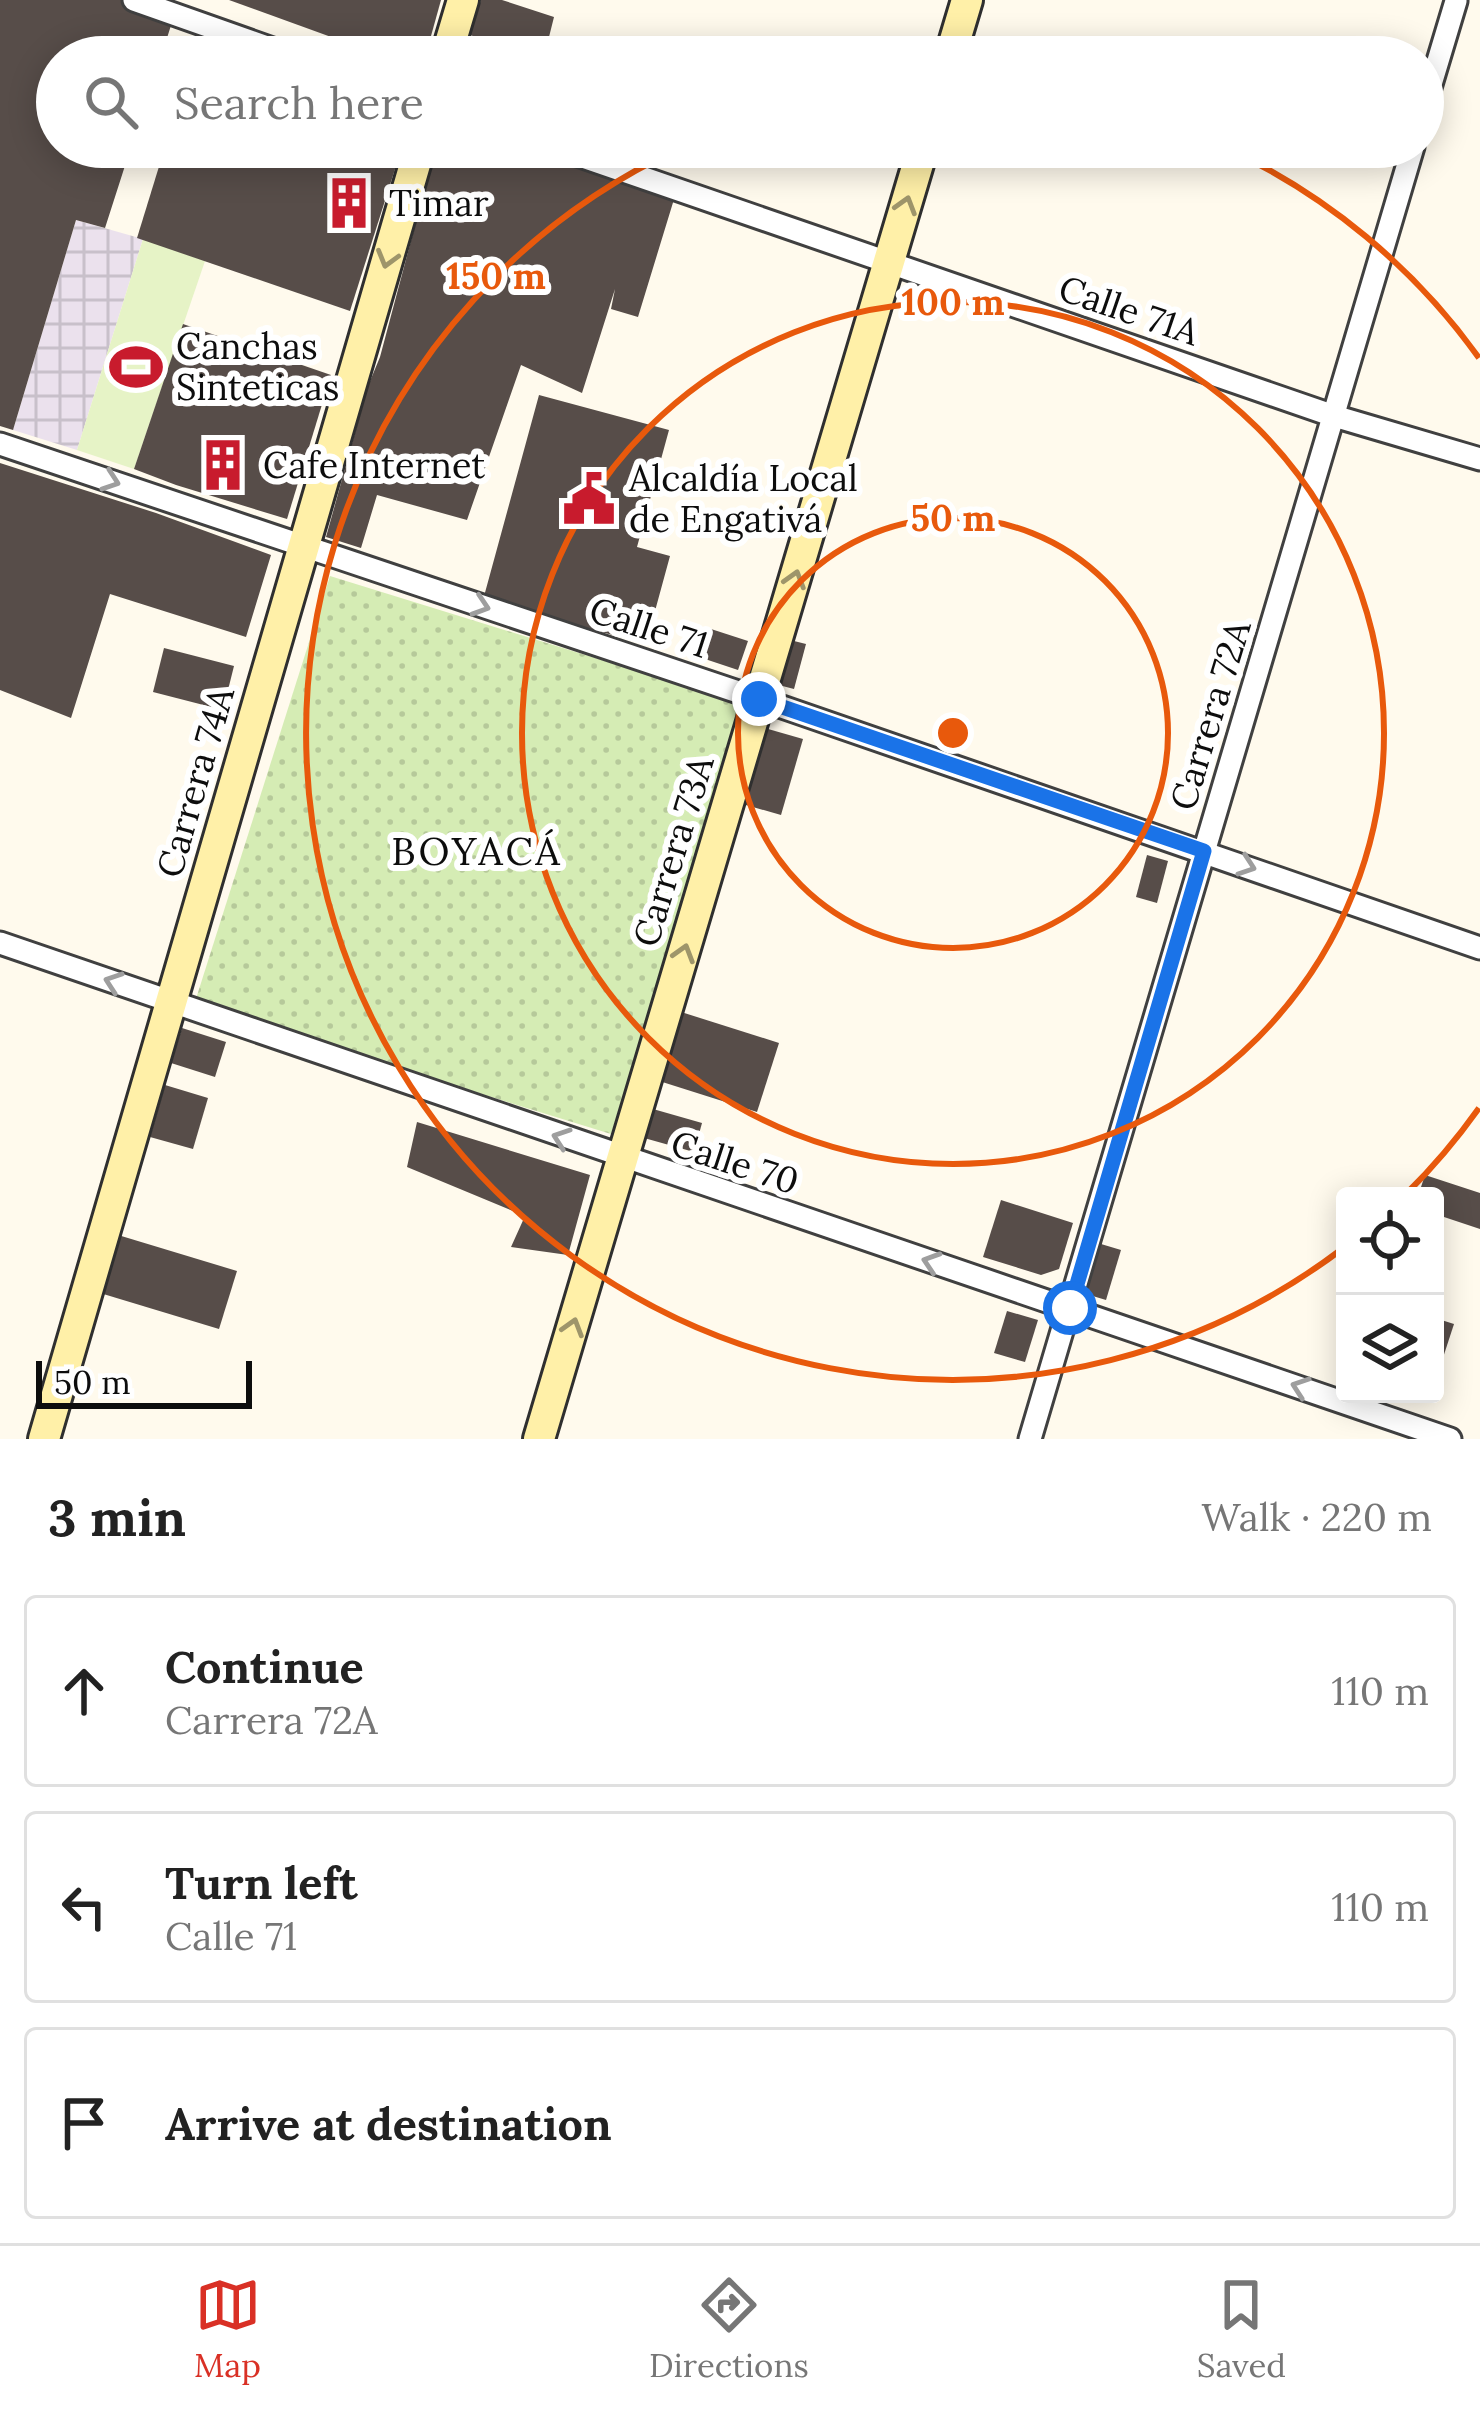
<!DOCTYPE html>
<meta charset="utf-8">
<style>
body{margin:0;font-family:Lora,serif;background:#f2f2f2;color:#222}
.controls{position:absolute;right:36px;bottom:36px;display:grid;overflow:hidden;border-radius:12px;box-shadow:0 6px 30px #0003}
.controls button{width:108px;height:108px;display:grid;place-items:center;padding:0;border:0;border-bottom:3px solid #e0e0e0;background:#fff;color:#222;font:60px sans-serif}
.scale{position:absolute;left:36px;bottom:30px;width:216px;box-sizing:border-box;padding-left:12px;border:6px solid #0d0d0d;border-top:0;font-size:33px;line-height:42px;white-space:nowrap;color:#0d0d0d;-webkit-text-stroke:9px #fff;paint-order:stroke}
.stop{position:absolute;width:36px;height:36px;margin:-27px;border:9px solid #1a73e8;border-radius:50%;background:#fff}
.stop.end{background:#1a73e8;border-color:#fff;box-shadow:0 3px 12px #0008}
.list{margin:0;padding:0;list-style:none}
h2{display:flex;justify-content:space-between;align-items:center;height:156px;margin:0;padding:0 48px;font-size:51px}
h2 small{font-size:39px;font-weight:400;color:#767676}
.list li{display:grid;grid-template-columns:78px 1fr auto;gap:36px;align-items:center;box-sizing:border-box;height:192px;margin:0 24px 24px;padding:0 24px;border:3px solid #e0e0e0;border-radius:12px}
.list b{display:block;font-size:45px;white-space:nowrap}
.list p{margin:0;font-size:39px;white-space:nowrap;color:#767676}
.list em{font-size:39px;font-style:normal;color:#767676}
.icon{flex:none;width:66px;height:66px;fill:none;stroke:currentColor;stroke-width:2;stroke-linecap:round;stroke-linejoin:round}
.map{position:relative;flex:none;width:1480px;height:1439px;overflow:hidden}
.search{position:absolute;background:#fff;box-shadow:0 6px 30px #0003;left:36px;right:36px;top:36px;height:132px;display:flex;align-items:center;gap:30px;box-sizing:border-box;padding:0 42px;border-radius:66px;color:#767676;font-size:45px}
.sheet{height:804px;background:#fff}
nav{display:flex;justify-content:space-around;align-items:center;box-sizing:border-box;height:168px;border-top:3px solid #e0e0e0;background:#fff;font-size:33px;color:#767676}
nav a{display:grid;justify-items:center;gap:6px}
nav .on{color:#d93025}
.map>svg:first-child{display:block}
.industrial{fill:url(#industrial-grid)}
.park{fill:url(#park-dots)}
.pitch{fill:#e6f3c6}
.building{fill:#574d49}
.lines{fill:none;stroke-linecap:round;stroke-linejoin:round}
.street-casing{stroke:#404040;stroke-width:27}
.secondary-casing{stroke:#2f2f2f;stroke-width:36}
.street{stroke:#fff;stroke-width:21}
.secondary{stroke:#fff0a8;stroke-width:30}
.oneway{stroke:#9e956a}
.oneway2{stroke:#9e9e9e}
.route{stroke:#1a73e8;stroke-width:15}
.ring{fill:none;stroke:#e8590c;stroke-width:6}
.labels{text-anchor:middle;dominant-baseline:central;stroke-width:12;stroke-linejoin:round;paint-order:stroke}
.poi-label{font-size:36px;fill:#0d0d0d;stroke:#fff;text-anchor:start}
.street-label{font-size:36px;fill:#0d0d0d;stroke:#fff}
.neighbourhood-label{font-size:39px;letter-spacing:3px;fill:#0d0d0d;stroke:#fff}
.centre{fill:#e8590c;stroke:#fff;stroke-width:6}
.ring-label{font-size:36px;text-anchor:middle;font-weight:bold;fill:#e8590c;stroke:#fff;stroke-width:12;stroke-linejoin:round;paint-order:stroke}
</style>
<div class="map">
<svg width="1480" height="1439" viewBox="0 0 1480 1439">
<defs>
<pattern id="industrial-grid" width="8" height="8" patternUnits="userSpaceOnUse" patternTransform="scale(3)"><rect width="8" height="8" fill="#ebe1ed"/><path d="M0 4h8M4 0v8" fill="none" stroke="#c8c0ca"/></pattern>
<pattern id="park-dots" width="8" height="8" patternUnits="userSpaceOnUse" patternTransform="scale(3)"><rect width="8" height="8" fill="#d5ecb4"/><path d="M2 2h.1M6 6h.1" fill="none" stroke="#b6c99a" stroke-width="1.8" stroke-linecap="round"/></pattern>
</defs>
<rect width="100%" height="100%" fill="#fffaed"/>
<!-- industrial -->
<polygon class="industrial" points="76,220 143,239 77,450 13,430"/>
<!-- park -->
<polygon class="park" points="330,576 747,705 611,1134 194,1005"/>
<!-- pitch -->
<polygon class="pitch" points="143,239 205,261 134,469 77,450"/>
<!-- building -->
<g class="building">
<polygon points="0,0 123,0 173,19 161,57 57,57 57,147 131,147 105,228 76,220 13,430 0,426"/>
<polygon points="229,0 441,0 426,54 423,57 389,57 378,54"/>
<polygon points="481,0 502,0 554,17 544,57 503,57 505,47 470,35"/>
<polygon points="202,30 274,57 193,57"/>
<polygon points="165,147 402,147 350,311 137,238"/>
<polygon points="436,147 533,147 675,196 638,317 611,309 615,289 582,393 521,365 467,520 377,495 361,548 326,537 368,386 380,357"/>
<polygon points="183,324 331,375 287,519 176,485 134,469"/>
<polygon points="539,395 669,430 637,547 670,556 646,644 483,600"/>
<polygon points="0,463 156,513 271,555 246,637 110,594 71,718 0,690"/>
<polygon points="711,629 748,641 738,670 702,658"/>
<polygon points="778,637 806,644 794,689 767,682"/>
<polygon points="164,648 234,666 223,710 153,692"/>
<polygon points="761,727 803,739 781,815 739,803"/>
<polygon points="1147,855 1168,861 1157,903 1136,897"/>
<polygon points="678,1011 779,1043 757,1112 656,1080"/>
<polygon points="182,1028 226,1042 215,1077 171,1063"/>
<polygon points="165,1085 208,1098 193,1149 150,1137"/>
<polygon points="646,1107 702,1123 694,1152 637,1136"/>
<polygon points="417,1122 590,1175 568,1255 511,1247 525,1216 407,1167"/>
<polygon points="1425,1175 1480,1193 1480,1229 1435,1214 1435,1196 1418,1196"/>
<polygon points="1001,1200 1073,1223 1059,1269 1041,1275 983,1257"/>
<polygon points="118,1235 237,1271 219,1329 100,1293"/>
<polygon points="1101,1244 1121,1250 1106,1300 1086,1294"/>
<polygon points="1007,1311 1038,1320 1025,1362 994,1353"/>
<polygon points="1435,1318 1454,1324 1436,1379 1435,1379"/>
</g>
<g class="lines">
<!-- street casing -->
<g class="street-casing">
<g id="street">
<polyline points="134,0 295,57"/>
<polyline points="1423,111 1456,1"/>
<polyline points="554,147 1334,416 1480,459"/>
<polyline points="0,444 759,699 1480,948"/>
<path d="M0,943C482,1111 967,1272 1450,1439"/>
<polyline points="1030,1439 1413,147"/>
</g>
</g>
<!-- secondary casing -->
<g class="secondary-casing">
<g id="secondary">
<polyline points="446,57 463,0"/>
<polyline points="950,57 967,0"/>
<polyline points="44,1439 420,147"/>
<polyline points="539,1439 923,147"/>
</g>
</g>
<!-- street -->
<use href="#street" class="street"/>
<!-- secondary -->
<use href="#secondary" class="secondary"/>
</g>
<!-- one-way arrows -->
<defs><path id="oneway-chevron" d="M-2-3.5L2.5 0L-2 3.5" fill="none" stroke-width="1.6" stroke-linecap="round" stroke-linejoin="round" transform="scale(3)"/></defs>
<g class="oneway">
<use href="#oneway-chevron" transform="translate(906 205) rotate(-73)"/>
<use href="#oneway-chevron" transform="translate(387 259) rotate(106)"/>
<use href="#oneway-chevron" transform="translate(795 579) rotate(-73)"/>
<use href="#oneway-chevron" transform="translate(684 953) rotate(-73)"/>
<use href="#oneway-chevron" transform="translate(573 1327) rotate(-73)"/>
</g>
<g class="oneway2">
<use href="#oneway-chevron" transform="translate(111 481) rotate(19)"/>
<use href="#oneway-chevron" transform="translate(481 606) rotate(18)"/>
<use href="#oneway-chevron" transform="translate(1247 866) rotate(19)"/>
<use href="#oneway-chevron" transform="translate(113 982) rotate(-161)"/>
<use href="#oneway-chevron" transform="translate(561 1138) rotate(-161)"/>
<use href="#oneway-chevron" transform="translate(931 1262) rotate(-162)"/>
<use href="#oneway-chevron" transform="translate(1300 1387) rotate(-161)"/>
</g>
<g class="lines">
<!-- route -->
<polyline class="route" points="759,699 1204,851 1070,1308"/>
</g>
<!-- distance rings -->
<g class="ring">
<circle cx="953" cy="733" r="215"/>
<circle cx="953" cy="733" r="431"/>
<path d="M1479 1108A646 646 0 0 1 1406 1194M1342 1249A646 646 0 1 1 680 148M1226 148A646 646 0 0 1 1479 358"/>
</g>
<!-- icons -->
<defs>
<g id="building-bare" transform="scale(4.14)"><path d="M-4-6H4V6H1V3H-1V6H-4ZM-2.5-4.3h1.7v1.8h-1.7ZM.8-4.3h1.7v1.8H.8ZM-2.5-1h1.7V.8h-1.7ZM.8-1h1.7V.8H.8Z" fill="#c81b2d" stroke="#fff" stroke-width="2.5" paint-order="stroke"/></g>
<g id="stadium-bare" transform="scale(4.14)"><path d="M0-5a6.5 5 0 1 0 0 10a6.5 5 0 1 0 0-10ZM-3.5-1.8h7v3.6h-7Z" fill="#c81b2d" stroke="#fff" stroke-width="2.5" paint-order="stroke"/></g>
<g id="civic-bare" transform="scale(4.14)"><path d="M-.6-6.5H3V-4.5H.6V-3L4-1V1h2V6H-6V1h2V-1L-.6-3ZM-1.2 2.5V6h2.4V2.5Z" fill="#c81b2d" stroke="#fff" stroke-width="2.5" paint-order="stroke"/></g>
</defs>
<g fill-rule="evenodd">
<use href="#building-bare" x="349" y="203"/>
<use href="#stadium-bare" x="136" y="367"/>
<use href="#building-bare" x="223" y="465"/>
<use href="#civic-bare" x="589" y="499"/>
</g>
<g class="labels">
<!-- poi labels -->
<g class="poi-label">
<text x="389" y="203">Timar</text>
<text x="176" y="346">Canchas<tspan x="176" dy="41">Sinteticas</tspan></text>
<text x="263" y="465">Cafe Internet</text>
<text x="629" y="478">Alcaldía Local<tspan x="629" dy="41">de Engativá</tspan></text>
</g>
<!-- street labels -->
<g class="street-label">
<text transform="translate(1129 310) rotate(19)">Calle 71A</text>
<text transform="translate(649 627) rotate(18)">Calle 71</text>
<text transform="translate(1210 715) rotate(-73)">Carrera 72A</text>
<text transform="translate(195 782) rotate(-74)">Carrera 74A</text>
<text transform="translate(673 851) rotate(-73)">Carrera 73A</text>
<text transform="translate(735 1162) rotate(18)">Calle 70</text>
</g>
<!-- neighbourhood labels -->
<g class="neighbourhood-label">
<text x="477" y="851">BOYACÁ</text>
</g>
</g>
<circle cx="953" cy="733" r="18" class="centre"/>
<g class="ring-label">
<text x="496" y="289">150 m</text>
<text x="953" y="315">100 m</text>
<text x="953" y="531">50 m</text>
</g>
</svg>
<div class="controls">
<button><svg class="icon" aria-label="locate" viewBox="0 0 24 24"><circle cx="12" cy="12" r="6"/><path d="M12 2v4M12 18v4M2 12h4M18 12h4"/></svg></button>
<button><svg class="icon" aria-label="layers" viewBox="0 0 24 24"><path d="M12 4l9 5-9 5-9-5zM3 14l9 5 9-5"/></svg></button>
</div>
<div class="scale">50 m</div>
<div class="stop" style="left:1070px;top:1308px"></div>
<div class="stop end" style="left:759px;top:699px"></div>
<div class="search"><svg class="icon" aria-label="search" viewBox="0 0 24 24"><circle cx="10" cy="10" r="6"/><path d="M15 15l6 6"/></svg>Search here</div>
</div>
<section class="sheet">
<h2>3 min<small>Walk · 220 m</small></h2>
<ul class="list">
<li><svg class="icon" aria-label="ahead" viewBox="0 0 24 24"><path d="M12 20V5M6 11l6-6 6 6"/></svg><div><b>Continue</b><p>Carrera 72A</p></div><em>110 m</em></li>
<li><svg class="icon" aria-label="left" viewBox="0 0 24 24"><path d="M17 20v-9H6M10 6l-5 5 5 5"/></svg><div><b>Turn left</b><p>Calle 71</p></div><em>110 m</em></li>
<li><svg class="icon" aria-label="arrive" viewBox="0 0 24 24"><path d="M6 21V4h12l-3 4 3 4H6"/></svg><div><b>Arrive at destination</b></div></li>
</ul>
</section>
<nav>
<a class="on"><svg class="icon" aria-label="map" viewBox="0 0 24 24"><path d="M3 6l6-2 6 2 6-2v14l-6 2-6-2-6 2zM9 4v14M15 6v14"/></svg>Map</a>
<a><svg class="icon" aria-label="directions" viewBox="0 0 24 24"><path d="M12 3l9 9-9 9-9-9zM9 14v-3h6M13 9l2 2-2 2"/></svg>Directions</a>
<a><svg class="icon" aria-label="saved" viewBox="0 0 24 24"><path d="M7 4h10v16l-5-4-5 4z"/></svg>Saved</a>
</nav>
